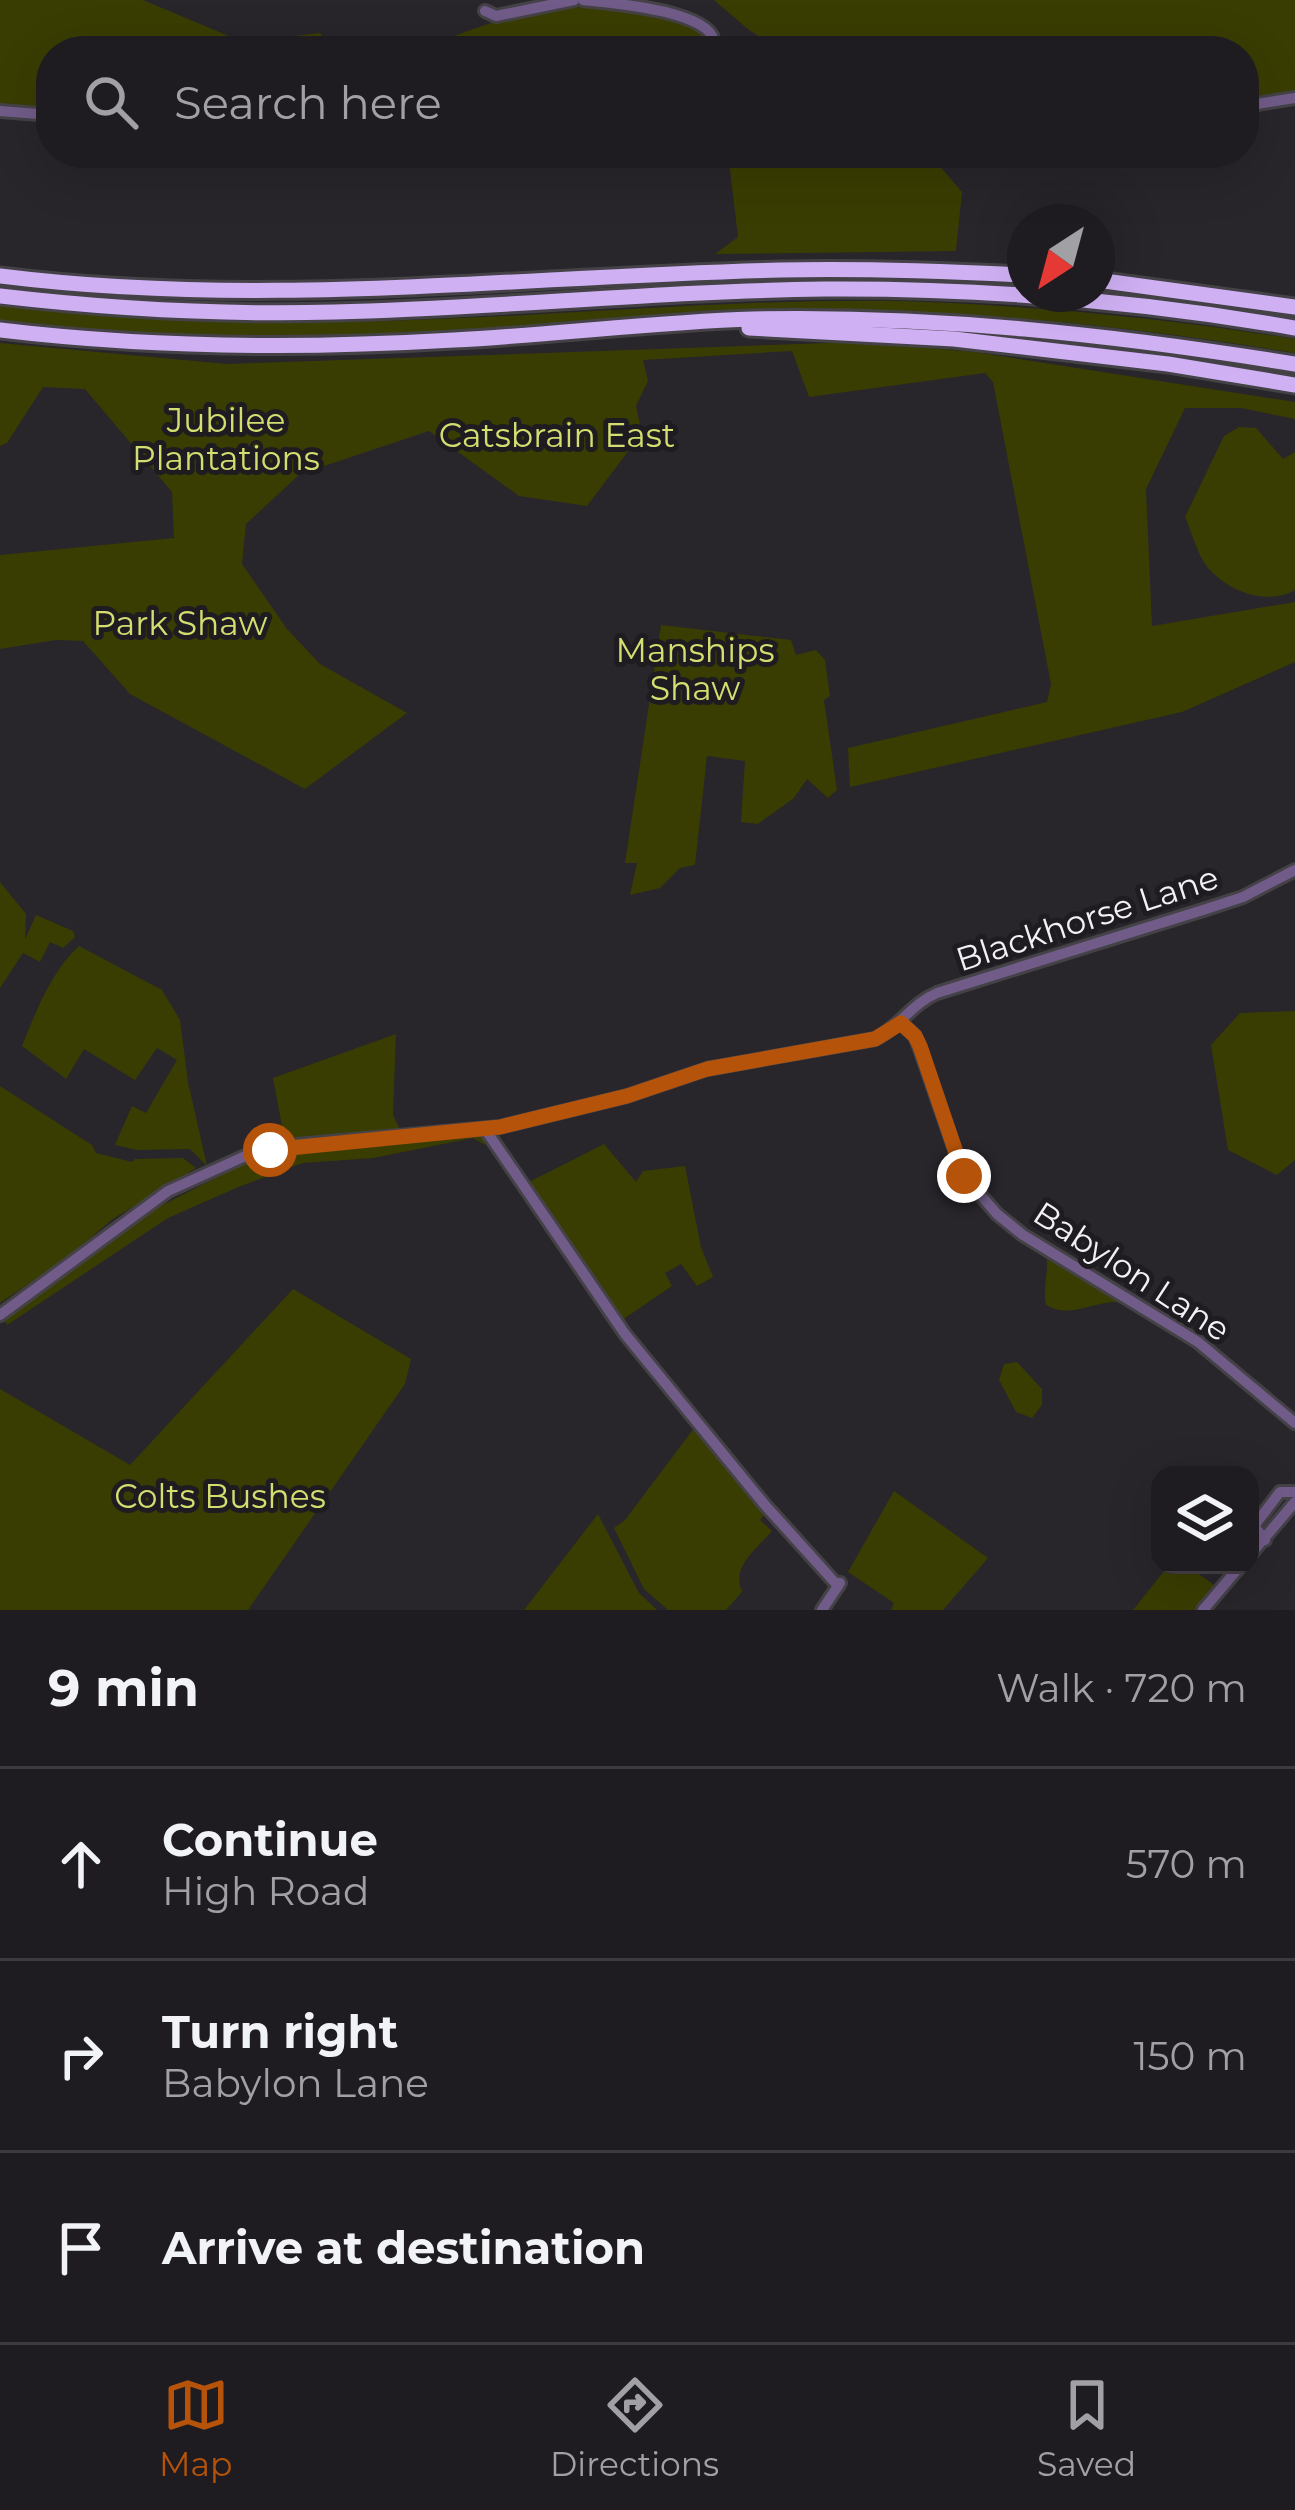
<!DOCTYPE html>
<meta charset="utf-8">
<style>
body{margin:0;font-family:Montserrat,sans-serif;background:#2b292d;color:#f1f3f6}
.controls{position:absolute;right:36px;bottom:36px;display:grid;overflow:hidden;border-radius:24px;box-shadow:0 12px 48px #0002}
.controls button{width:108px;height:108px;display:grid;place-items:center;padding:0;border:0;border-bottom:3px solid #3c3a3e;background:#1e1c20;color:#f1f3f6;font:60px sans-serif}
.compass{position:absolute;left:1007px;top:204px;width:108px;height:108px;border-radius:50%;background:#1e1c20;box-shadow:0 12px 48px #0002;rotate:216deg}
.stop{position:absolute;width:36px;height:36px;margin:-27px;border:9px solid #b45309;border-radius:50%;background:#fff}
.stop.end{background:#b45309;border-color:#fff;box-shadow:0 3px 12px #0008}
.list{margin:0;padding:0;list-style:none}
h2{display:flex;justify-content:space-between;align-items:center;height:156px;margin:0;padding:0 48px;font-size:51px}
h2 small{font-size:39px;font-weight:400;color:#a1a1a5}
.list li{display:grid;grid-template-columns:78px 1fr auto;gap:36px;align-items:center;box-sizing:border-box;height:192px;padding:0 48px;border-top:3px solid #3c3a3e}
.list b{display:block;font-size:45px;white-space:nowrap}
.list p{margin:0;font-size:39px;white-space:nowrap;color:#a1a1a5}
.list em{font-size:39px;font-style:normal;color:#a1a1a5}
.icon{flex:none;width:66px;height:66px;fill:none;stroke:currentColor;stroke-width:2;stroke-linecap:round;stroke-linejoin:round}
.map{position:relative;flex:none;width:1295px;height:1610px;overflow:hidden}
.search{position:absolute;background:#1e1c20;box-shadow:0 12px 48px #0002;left:36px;right:36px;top:36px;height:132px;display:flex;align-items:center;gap:30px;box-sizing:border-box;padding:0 42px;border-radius:48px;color:#a1a1a5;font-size:45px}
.sheet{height:732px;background:#1e1c20}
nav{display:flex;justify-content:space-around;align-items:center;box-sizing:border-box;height:168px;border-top:3px solid #3c3a3e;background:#1e1c20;font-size:33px;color:#a1a1a5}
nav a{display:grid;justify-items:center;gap:6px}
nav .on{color:#b45309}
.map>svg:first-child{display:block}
.green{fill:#3a3d02}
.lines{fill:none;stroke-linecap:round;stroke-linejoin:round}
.minor-casing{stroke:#444247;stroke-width:16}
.highway-casing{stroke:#444247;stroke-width:21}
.minor{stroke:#715c89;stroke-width:10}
.highway{stroke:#cfb0f3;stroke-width:15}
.route{stroke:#b45309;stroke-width:15}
.labels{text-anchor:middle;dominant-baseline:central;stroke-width:10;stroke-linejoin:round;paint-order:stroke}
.park-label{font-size:33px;fill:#d4dd6f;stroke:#1e1c21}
.street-label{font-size:33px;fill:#f3f1f5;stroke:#1e1c21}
</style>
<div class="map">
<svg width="1295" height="1610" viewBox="0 0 1295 1610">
<rect width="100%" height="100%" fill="#28252b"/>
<!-- green -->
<g class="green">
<polygon points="0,0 143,0 243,42 320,33 334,51 51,51 51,109 0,104"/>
<path d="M615,0H644L709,38L698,51H422C481,21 549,3 615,7Z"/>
<polygon points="714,0 1295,0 1295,102 1244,116 1244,51 782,51 749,30"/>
<polygon points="728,153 867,153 937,163 962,192 956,251 715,254 738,237"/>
<path d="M905,301C1037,306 1165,318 1295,339V353C1110,322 922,305 734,311C644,313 553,325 462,331C308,340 154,338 0,320V305C137,319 273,325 411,320C576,315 740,298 905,301Z"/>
<polygon points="858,342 975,352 1295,402 1295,419 1241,408 1185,408 1146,489 1152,626 1295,602 1295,662 1182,712 850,787 848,748 1047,702 1051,684 993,382 985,373 809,397 792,351 643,360 648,381 636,406 642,433 587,506 519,496 429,431 300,474 246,524 242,564 287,629 320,664 407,713 305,789 130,694 83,641 56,640 0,649 0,555 174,538 172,492 85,389 43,387 7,443 0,446 0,343 227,364"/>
<path d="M1239,427L1256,428L1283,459L1295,452V590C1267,606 1230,592 1209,569C1198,557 1192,533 1185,517L1224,436Z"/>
<polygon points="661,625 791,640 796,655 816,650 825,660 830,696 824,700 837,790 828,798 807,779 794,798 758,824 741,822 745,761 707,756 695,865 680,868 660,888 630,895 637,863 625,863"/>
<polygon points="0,882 26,914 25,940 36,915 73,931 75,937 63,948 50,942 40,962 23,953 0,988"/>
<path d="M79,946L162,990L180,1020L188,1082L207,1166L190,1149L137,1150L115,1145L132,1106L146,1113L177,1060L157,1048L135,1080L84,1049L66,1079L22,1046C35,1014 51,971 79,946Z"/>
<polygon points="1295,1011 1295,1160 1277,1175 1228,1150 1211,1045 1240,1013"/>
<polygon points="396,1034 393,1115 401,1132 285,1142 273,1078"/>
<polygon points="0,1086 92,1145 96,1153 132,1162 135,1159 183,1158 196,1168 113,1219 64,1260 0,1303"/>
<polygon points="483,1134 485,1145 473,1138 373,1158 303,1163 236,1188 168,1218 7,1325 4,1320 155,1209 241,1165 296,1152"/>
<polygon points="604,1144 636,1182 643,1171 685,1166 701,1247 713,1277 697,1286 681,1264 665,1273 672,1286 622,1320 529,1182"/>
<path d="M1046,1251L1123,1297L1117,1302C1091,1302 1069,1319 1046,1305C1042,1286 1050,1270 1046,1251Z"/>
<polygon points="293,1289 411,1359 405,1384 248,1610 0,1610 0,1389 130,1465"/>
<polygon points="1017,1362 1042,1389 1042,1405 1032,1418 1016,1412 999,1380 1004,1364"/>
<path d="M695,1427L764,1515L760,1520L772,1531C756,1550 731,1566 742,1592L726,1610H668L644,1589L614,1528L625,1520Z"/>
<polygon points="894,1491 988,1558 943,1610 891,1610 894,1603 848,1572"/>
<polygon points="598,1514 639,1593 657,1610 524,1610"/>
<polygon points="1169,1565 1186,1565 1217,1587 1198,1610 1133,1610"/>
</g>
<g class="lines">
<!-- minor casing -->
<g class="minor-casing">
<g id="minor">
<path d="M583,0C608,3 730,11 712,51"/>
<polyline points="485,11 496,16 574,0"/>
<polyline points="1244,106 1295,98"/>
<polyline points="0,111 51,115"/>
<polyline points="260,153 335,158 385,153"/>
<polyline points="901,1023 915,1036 919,1046 964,1176 997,1214 1023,1235 1198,1342 1295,1423"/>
<polyline points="485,1129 625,1334 765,1505 838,1586"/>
<path d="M0,1315L168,1191L243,1157L297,1145L500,1127L627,1096L707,1069L875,1039C900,1027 911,1004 937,993L1203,910L1243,897L1295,870"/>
<polyline points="1265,1540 1254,1526 1280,1492 1295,1492"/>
<polyline points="1250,1555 1295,1502"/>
<polyline points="822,1610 840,1583"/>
<polyline points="1203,1610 1241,1565"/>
</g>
</g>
<!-- highway casing -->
<g class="highway-casing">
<g id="highway">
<path d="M0,276C264,309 517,276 780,270C862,268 943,271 1025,275"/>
<polyline points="1097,280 1295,307"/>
<path d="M0,296C111,309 223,315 335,312C499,308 662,291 825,289C983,288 1140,301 1295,328"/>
<polyline points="749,328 954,339 1168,364 1295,385"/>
<path d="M0,330C150,348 302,349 454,340C553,335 653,322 753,319C935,315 1115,335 1295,364"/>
</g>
</g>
<!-- minor -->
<use href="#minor" class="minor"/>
<!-- highway -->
<use href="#highway" class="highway"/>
</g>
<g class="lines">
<!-- route -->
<polyline class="route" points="270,1150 500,1127 627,1096 707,1069 875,1039 901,1023 915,1036 920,1046 964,1176"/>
</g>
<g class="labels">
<!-- park labels -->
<g class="park-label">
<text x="226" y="420">Jubilee<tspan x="226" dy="38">Plantations</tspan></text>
<text x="557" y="435">Catsbrain East</text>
<text x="180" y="623">Park Shaw</text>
<text x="695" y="650">Manships<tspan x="695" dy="38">Shaw</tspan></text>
<text x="220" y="1496">Colts Bushes</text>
</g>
<!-- street labels -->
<g class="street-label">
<text transform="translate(1087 918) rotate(-18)">Blackhorse Lane</text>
<text transform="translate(1132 1271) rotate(33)">Babylon Lane</text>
</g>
</g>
</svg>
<div class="controls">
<button><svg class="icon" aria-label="layers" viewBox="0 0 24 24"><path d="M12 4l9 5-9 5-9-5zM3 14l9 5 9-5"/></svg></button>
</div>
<svg class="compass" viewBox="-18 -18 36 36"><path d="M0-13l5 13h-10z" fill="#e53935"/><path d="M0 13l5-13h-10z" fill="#a1a1a5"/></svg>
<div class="stop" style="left:270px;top:1150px"></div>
<div class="stop end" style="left:964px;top:1176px"></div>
<div class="search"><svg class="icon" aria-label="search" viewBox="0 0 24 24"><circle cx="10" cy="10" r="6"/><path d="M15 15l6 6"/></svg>Search here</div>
</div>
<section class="sheet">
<h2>9 min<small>Walk · 720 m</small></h2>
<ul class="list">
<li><svg class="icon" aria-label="ahead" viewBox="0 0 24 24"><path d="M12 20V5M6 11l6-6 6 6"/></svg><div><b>Continue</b><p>High Road</p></div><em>570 m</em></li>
<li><svg class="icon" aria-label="right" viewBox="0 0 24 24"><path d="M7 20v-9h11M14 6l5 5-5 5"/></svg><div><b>Turn right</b><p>Babylon Lane</p></div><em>150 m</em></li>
<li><svg class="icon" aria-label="arrive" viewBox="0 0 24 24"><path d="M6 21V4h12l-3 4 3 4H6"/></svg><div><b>Arrive at destination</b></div></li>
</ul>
</section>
<nav>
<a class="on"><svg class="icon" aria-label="map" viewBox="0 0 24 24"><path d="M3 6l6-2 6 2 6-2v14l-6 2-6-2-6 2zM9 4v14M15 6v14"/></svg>Map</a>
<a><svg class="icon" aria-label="directions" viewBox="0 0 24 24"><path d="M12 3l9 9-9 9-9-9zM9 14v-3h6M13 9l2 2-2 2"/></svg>Directions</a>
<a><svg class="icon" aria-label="saved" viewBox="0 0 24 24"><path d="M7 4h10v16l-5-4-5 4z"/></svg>Saved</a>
</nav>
